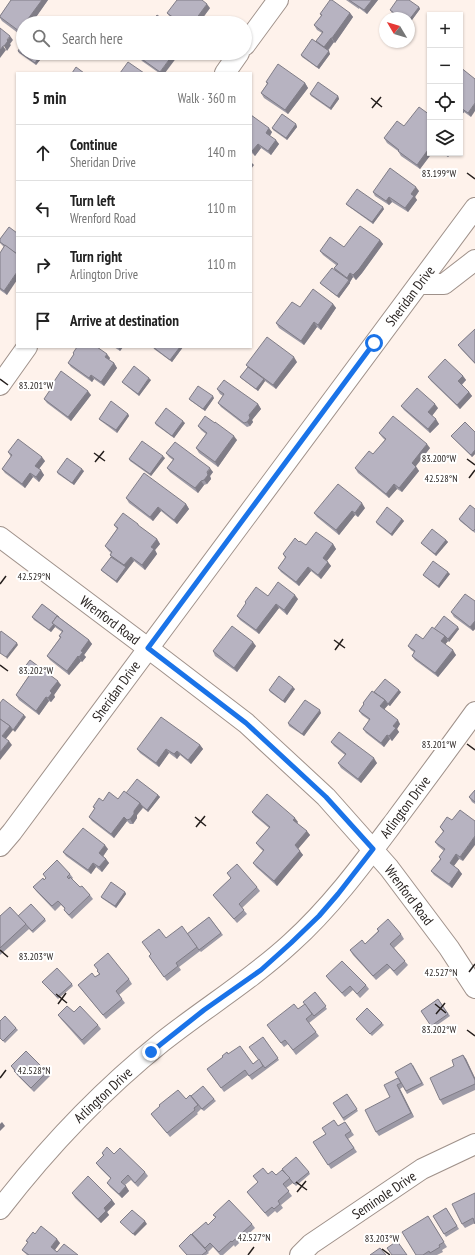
<!DOCTYPE html>
<meta charset="utf-8">
<style>
body{margin:0;font-family:"PT Sans Narrow",sans-serif;background:#f2f2f2;color:#222}
.controls{position:absolute;right:12px;top:12px;display:grid;overflow:hidden;border-radius:0px;box-shadow:0 1px 3px #0004}
.controls button{width:36px;height:36px;display:grid;place-items:center;padding:0;border:0;border-bottom:1px solid #e0e0e0;background:#fff;color:#222;font:20px sans-serif}
.compass{position:absolute;left:379px;top:12px;width:36px;height:36px;border-radius:50%;background:#fff;box-shadow:0 1px 3px #0004;rotate:308deg}
.stop{position:absolute;width:12px;height:12px;margin:-9px;border:3px solid #1a73e8;border-radius:50%;background:#fff}
.stop.end{background:#1a73e8;border-color:#fff;box-shadow:0 1px 4px #0008}
.list{margin:0;padding:0;list-style:none}
h2{display:flex;justify-content:space-between;align-items:center;height:52px;margin:0;padding:0 16px;font-size:17px}
h2 small{font-size:13px;font-weight:400;color:#767676}
.list li{display:grid;grid-template-columns:26px 1fr auto;gap:12px;align-items:center;box-sizing:border-box;height:56px;padding:0 16px;border-top:1px solid #e0e0e0}
.list b{display:block;font-size:15px;white-space:nowrap}
.list p{margin:0;font-size:13px;white-space:nowrap;color:#767676}
.list em{font-size:13px;font-style:normal;color:#767676}
.icon{flex:none;width:22px;height:22px;fill:none;stroke:currentColor;stroke-width:2;stroke-linecap:round;stroke-linejoin:round}
.map{position:relative;flex:none;width:475px;height:1255px;overflow:hidden}
.search{position:absolute;background:#fff;box-shadow:0 1px 3px #0004;left:16px;top:16px;width:236px;height:44px;display:flex;align-items:center;gap:10px;box-sizing:border-box;padding:0 14px;border-radius:22px;color:#767676;font-size:15px}
.panel{position:absolute;background:#fff;box-shadow:0 1px 3px #0004;left:16px;top:72px;width:236px;height:276px;border-radius:0px}
.map>svg:first-child{display:block}
.lines{fill:none;stroke-linecap:round;stroke-linejoin:round}
.minor-casing{stroke:#9f918a;stroke-width:22}
.minor{stroke:#fff;stroke-width:20}
.wall{fill:#9d9aa6}
.shaded-wall{fill:#807d87}
.building{fill:#b7b3c1;stroke:#807d87}
.route{stroke:#1a73e8;stroke-width:5}
.ticks{fill:none;stroke:#241e1c;stroke-width:1.5}
.labels{text-anchor:middle;dominant-baseline:central;stroke-width:4;stroke-linejoin:round;paint-order:stroke}
.street-label{font-size:14px;fill:#241e1c;stroke:#fff}
.ticks-label{font-size:10px;text-anchor:middle;fill:#241e1c;stroke:#fff;stroke-width:4;stroke-linejoin:round;paint-order:stroke}
</style>
<div class="map">
<svg width="475" height="1255" viewBox="0 0 475 1255">
<rect width="100%" height="100%" fill="#fef2eb"/>
<g class="lines">
<!-- minor casing -->
<g class="minor-casing">
<g id="minor">
<polyline points="245,45 278,0"/>
<polyline points="225,73 239,53"/>
<polyline points="419,284 444,284 475,260"/>
<polyline points="0,385 27,347"/>
<polyline points="0,537 165,661 246,723 326,797 389,868 449,948 475,988"/>
<polyline points="0,846 12,832 475,208"/>
<path d="M0,1209C48,1147 101,1091 162,1042C205,1008 251,980 291,943C332,906 364,862 397,818C423,783 449,748 475,712"/>
<polyline points="300,1255 311,1244 422,1169 475,1144"/>
</g>
</g>
<!-- minor -->
<use href="#minor" class="minor"/>
</g>
<!-- wall -->
<g class="wall">
<polygon points="11,0 48,0 22,36 2,21 0,18 0,16"/>
<polygon points="346,0 378,0 367,14 359,8 359,9"/>
<polygon points="419,7 420,9 409,24 409,18 399,18 392,13 390,10"/>
<polygon points="210,8 199,23 178,23 170,17 167,13"/>
<polygon points="350,13 353,17 335,43 334,42 328,51 330,54 319,69 302,57 301,55 317,43 316,41 322,33 317,30 314,25 321,16 320,14"/>
<polygon points="18,51 44,55 36,65 19,53"/>
<polygon points="103,53 117,53 112,60"/>
<polygon points="139,57 165,73 159,73 142,61"/>
<polygon points="460,67 471,117 464,112 461,116 463,118 460,123"/>
<polygon points="266,82 305,83 308,88 288,114 264,98 261,93 267,84"/>
<polygon points="310,94 338,96 339,99 331,110 311,96"/>
<polygon points="251,115 272,132 270,136 279,144 271,155 261,148 255,156 251,152"/>
<polygon points="296,124 297,127 287,140 273,130 272,128"/>
<polygon points="384,138 430,153 432,153 420,169 401,156 398,151 387,143"/>
<polygon points="442,153 451,153 448,157"/>
<polygon points="419,191 415,197 417,200 408,212 392,202 389,205 375,196 373,192"/>
<polygon points="346,204 384,209 373,224 348,206"/>
<polygon points="9,227 7,295 0,290 0,253 4,247 0,243 0,239"/>
<polygon points="380,240 383,244 362,273 356,280 353,277 350,282 350,283 339,298 322,285 320,283 335,270 334,268 336,265 323,255 320,251 344,247"/>
<polygon points="333,304 336,308 321,330 317,327 304,345 279,328 276,323 300,307"/>
<polygon points="475,329 475,364 461,349 458,345"/>
<polygon points="114,347 123,347 120,351"/>
<polygon points="153,347 183,347 172,362 154,349"/>
<polygon points="73,353 110,358 109,360 114,363 117,368 104,386 94,379 92,382 71,367 68,363 74,354"/>
<polygon points="297,362 276,389 265,381 258,391 242,379 240,377 248,367 246,365"/>
<polygon points="463,376 466,380 462,385 469,392 472,396 460,409 431,381 428,377"/>
<polygon points="151,380 139,396 124,384 122,382"/>
<polygon points="49,389 91,395 71,421 47,403 44,399 50,391"/>
<polygon points="217,389 258,404 261,409 252,420 253,422 250,426 247,427 221,407 218,403 223,396 220,394"/>
<polygon points="214,398 205,411 191,401 189,399"/>
<polygon points="401,406 438,408 432,416 439,424 430,433 404,410"/>
<polygon points="128,414 129,416 117,433 101,421 99,419"/>
<polygon points="155,423 185,423 174,438 156,425"/>
<polygon points="198,426 237,440 218,467 199,453 196,448 206,434 201,430"/>
<polygon points="475,432 475,454 472,457 451,436"/>
<polygon points="379,433 430,448 416,466 419,471 402,492 397,489 389,498 358,473 355,468 373,454 385,440 382,437"/>
<polygon points="8,452 45,461 39,469 44,475 39,482 33,477 25,488 5,473 2,469 11,457"/>
<polygon points="166,453 213,472 210,476 211,479 207,484 204,485 198,493 170,472 167,468 173,460 169,457"/>
<polygon points="165,458 151,476 130,461 129,459"/>
<polygon points="84,471 74,485 58,474 57,472"/>
<polygon points="126,498 186,504 189,509 177,524 161,511 153,521 129,503"/>
<polygon points="365,508 358,517 355,515 339,535 317,517 314,513"/>
<polygon points="475,509 475,533 460,521 459,519"/>
<polygon points="402,519 404,521 392,536 377,524 376,522"/>
<polygon points="114,525 140,527 157,539 160,544 155,550 157,554 145,570 134,561 117,583 103,572 101,570 111,557 110,555 111,553 108,550 105,546 117,529"/>
<polygon points="446,540 448,542 436,556 423,545 421,543"/>
<polygon points="299,542 306,545 333,544 336,549 327,561 331,566 321,579 311,571 299,586 281,572 278,568 285,558 283,554"/>
<polygon points="450,574 439,588 425,577 423,575"/>
<polygon points="268,596 298,599 287,615 279,608 259,634 240,620 237,616 246,604 245,602"/>
<polygon points="475,601 475,629 473,631 454,617 451,612"/>
<polygon points="42,604 89,640 92,644 84,655 86,657 82,662 81,661 69,675 50,660 47,656 60,638 59,636 62,632 55,627 51,632 34,620 32,617"/>
<polygon points="434,629 459,629 449,642 448,641 445,644 456,655 438,677 415,660 412,656 414,652 411,650 408,646 423,639"/>
<polygon points="256,646 237,672 215,656 213,651"/>
<polygon points="24,668 61,685 54,695 55,697 51,702 49,701 39,715 19,700 16,695 30,674 27,672"/>
<polygon points="295,689 285,703 270,692 269,690"/>
<polygon points="374,692 401,692 390,706 388,705 384,709 400,724 397,729 399,732 392,741 390,739 384,747 366,733 363,729 369,720 362,715 359,711 363,705 363,703"/>
<polygon points="321,713 304,736 289,726 288,723"/>
<polygon points="331,742 377,763 361,783 341,768 338,763 345,755 334,746"/>
<polygon points="200,745 203,749 191,764 180,755 177,759 169,753 159,767 140,753 137,749"/>
<polygon points="475,790 475,804 472,802 469,797"/>
<polygon points="126,793 158,795 160,797 148,812 143,808 137,815 137,818 133,824 130,824 127,821 114,838 92,821 89,817 95,809 93,807 103,801 118,799"/>
<polygon points="252,812 298,822 297,823 310,835 298,849 303,855 277,886 256,867 253,863 263,851 259,847 256,843 269,828 255,816"/>
<polygon points="447,817 463,861 459,859 454,866 459,870 462,874 452,888 434,875 431,871 440,859 439,857 444,851 438,846 435,842 443,832 440,827"/>
<polygon points="108,849 103,856 106,859 109,863 102,872 96,867 91,874 66,856 63,852"/>
<polygon points="227,873 257,887 260,891 242,908 247,914 237,923 216,899 213,895 231,878"/>
<polygon points="43,874 70,874 73,878 72,879 80,887 90,895 93,899 72,919 67,914 64,910 65,909 61,905 55,911 36,891 33,887 46,878"/>
<polygon points="125,892 126,894 116,908 103,899 101,897"/>
<polygon points="0,916 18,916 45,919 46,921 33,933 28,928 29,929 0,955"/>
<polygon points="209,917 223,935 201,952 200,951 179,967 181,970 167,981 149,956 166,938 187,934"/>
<polygon points="377,929 401,934 404,939 394,948 408,965 397,976 390,968 376,980 353,955 350,950 365,944 378,931"/>
<polygon points="94,965 129,979 132,984 119,995 125,1003 106,1019 78,985 95,977 99,974 97,971 98,970"/>
<polygon points="326,976 366,985 369,989 360,998 353,990 345,997 329,980"/>
<polygon points="42,982 72,984 73,986 58,999"/>
<polygon points="315,992 327,1009 309,1023 319,1036 296,1055 288,1044 284,1047 267,1025 298,1009 305,1004"/>
<polygon points="438,999 450,1016 433,1028 421,1011"/>
<polygon points="74,1012 98,1025 101,1029 84,1045 61,1019 58,1015"/>
<polygon points="356,1019 382,1023 384,1025 372,1036"/>
<polygon points="0,1021 16,1028 18,1030 5,1043 0,1038"/>
<polygon points="263,1037 279,1060 252,1080 248,1075 224,1092 207,1069 223,1057 228,1054 253,1064 258,1060"/>
<polygon points="463,1055 466,1059 475,1078 475,1090 443,1105 440,1100 454,1066"/>
<polygon points="413,1065 424,1085 407,1094 403,1087 400,1089 414,1117 379,1136 376,1132 398,1078"/>
<polygon points="11,1066 47,1072 50,1076 34,1092 17,1075"/>
<polygon points="347,1094 358,1111 344,1121 333,1103"/>
<polygon points="191,1096 214,1099 216,1101 204,1111 201,1109 197,1113 198,1114 170,1137 151,1114 160,1106 186,1099"/>
<polygon points="345,1122 354,1135 348,1139 357,1152 331,1169 313,1142"/>
<polygon points="102,1153 114,1154 145,1172 148,1176 138,1187 131,1180 125,1185 129,1191 122,1198 110,1187 107,1183 111,1179 99,1167 96,1163 103,1156"/>
<polygon points="309,1172 310,1174 296,1186 293,1183 286,1188 292,1196 281,1205 283,1208 277,1213 275,1211 268,1217 247,1192 258,1182 253,1176 268,1174 276,1175"/>
<polygon points="72,1193 112,1200 115,1204 107,1212 109,1215 101,1223 75,1198"/>
<polygon points="475,1193 475,1223 465,1228 462,1224"/>
<polygon points="446,1208 459,1229 446,1237 433,1216"/>
<polygon points="213,1215 252,1224 255,1228 235,1247 234,1245 223,1255 220,1255 213,1247 208,1252 209,1253 206,1255 187,1255 179,1246 195,1237 216,1218"/>
<polygon points="428,1216 447,1247 442,1250 443,1252 437,1255 416,1255"/>
<polygon points="35,1234 60,1243 55,1250 57,1252 78,1255 27,1255 22,1250 28,1243 26,1241"/>
</g>
<!-- shaded-wall -->
<g class="shaded-wall">
<polygon points="42,0 48,0 32,23 25,23"/>
<polygon points="372,0 378,0 367,14 364,10"/>
<polygon points="207,4 210,8 199,23 193,23"/>
<polygon points="419,7 420,9 409,24 409,20"/>
<polygon points="350,13 353,17 335,43 332,38"/>
<polygon points="23,26 23,35 22,36 19,31"/>
<polygon points="10,36 13,40 10,44 11,45 7,51 4,46"/>
<polygon points="331,38 334,42 327,51 324,47"/>
<polygon points="3,46 6,50 0,58 0,50"/>
<polygon points="329,51 330,54 319,69 317,67"/>
<polygon points="42,53 44,55 36,65 35,63"/>
<polygon points="114,53 117,53 112,60 111,58"/>
<polygon points="174,53 180,53 165,73 161,73 160,72"/>
<polygon points="305,83 308,88 288,114 285,110"/>
<polygon points="338,96 339,99 331,110 330,108"/>
<polygon points="475,103 475,111 471,117 468,113"/>
<polygon points="461,108 464,112 461,116 460,115 460,109"/>
<polygon points="462,116 463,118 460,123 460,119"/>
<polygon points="296,124 297,127 287,140 286,138"/>
<polygon points="269,128 272,132 269,137 266,133"/>
<polygon points="276,140 279,144 271,155 268,151"/>
<polygon points="258,144 261,148 255,156 252,151"/>
<polygon points="430,147 430,153 432,153 420,169 417,165"/>
<polygon points="445,153 451,153 448,157"/>
<polygon points="252,163 254,165 251,169 251,164"/>
<polygon points="416,187 419,191 415,197 417,200 408,212 405,208 411,194"/>
<polygon points="389,197 392,202 389,205 386,201"/>
<polygon points="383,207 384,209 373,224 372,222"/>
<polygon points="380,240 383,244 362,273 356,280 353,275"/>
<polygon points="17,272 17,280 7,295 4,291"/>
<polygon points="350,273 353,277 350,282 350,283 339,298 337,296 349,281 347,278"/>
<polygon points="333,304 336,308 321,330 318,325"/>
<polygon points="314,322 317,327 304,345 301,341"/>
<polygon points="118,347 123,347 120,351"/>
<polygon points="180,347 183,347 172,362 170,360"/>
<polygon points="107,354 110,358 108,361 105,357"/>
<polygon points="294,357 297,362 276,389 273,385"/>
<polygon points="114,363 117,368 104,386 101,382"/>
<polygon points="91,375 94,379 92,382 89,378"/>
<polygon points="463,376 466,380 461,385 458,381"/>
<polygon points="149,378 151,380 139,396 138,394"/>
<polygon points="264,379 265,381 258,391 256,389"/>
<polygon points="88,391 91,395 71,421 68,417"/>
<polygon points="469,392 472,396 460,409 457,405"/>
<polygon points="213,396 214,398 205,411 203,409"/>
<polygon points="258,404 261,409 252,420 253,422 250,426 247,422 249,415"/>
<polygon points="435,404 438,408 431,417 428,412"/>
<polygon points="128,414 129,416 117,433 116,430"/>
<polygon points="436,419 439,424 430,433 428,429"/>
<polygon points="183,421 185,423 174,438 172,436"/>
<polygon points="234,436 237,440 218,467 215,462"/>
<polygon points="427,444 430,448 415,467 412,463"/>
<polygon points="475,450 475,454 472,457 471,455"/>
<polygon points="163,456 165,458 151,476 150,474"/>
<polygon points="42,457 45,461 38,470 35,466"/>
<polygon points="416,467 419,471 402,492 399,488"/>
<polygon points="210,468 213,472 210,476 211,479 207,484 204,480"/>
<polygon points="82,469 84,471 74,485 72,483"/>
<polygon points="41,470 44,475 39,482 36,477"/>
<polygon points="30,473 33,477 25,488 22,484"/>
<polygon points="201,481 204,485 198,493 195,488"/>
<polygon points="394,484 397,489 389,498 386,494"/>
<polygon points="362,503 365,508 358,517 355,513"/>
<polygon points="186,504 189,509 177,524 174,520"/>
<polygon points="158,507 161,511 153,521 150,517"/>
<polygon points="352,511 355,515 339,535 336,530"/>
<polygon points="402,519 404,521 392,536 391,534"/>
<polygon points="157,539 160,544 155,550 157,554 145,570 142,565 151,547"/>
<polygon points="446,540 448,542 436,556 435,554"/>
<polygon points="333,544 336,549 326,562 323,558"/>
<polygon points="131,557 134,561 127,570 124,565"/>
<polygon points="328,562 331,566 321,579 318,575"/>
<polygon points="126,567 127,570 117,583 116,581"/>
<polygon points="308,567 311,571 299,586 296,582"/>
<polygon points="448,572 450,574 439,588 438,586"/>
<polygon points="295,595 298,599 287,615 284,610"/>
<polygon points="276,604 279,608 259,634 256,630"/>
<polygon points="475,621 475,629 473,631 470,627"/>
<polygon points="54,624 55,627 51,632 49,630"/>
<polygon points="458,627 459,629 449,642 448,639"/>
<polygon points="445,636 448,641 444,646 441,641"/>
<polygon points="89,640 92,644 84,655 86,657 82,662 79,657 81,651"/>
<polygon points="253,642 256,646 237,672 234,668"/>
<polygon points="17,643 18,645 7,659 6,657"/>
<polygon points="453,650 456,655 438,677 435,673"/>
<polygon points="78,656 81,661 69,675 67,671"/>
<polygon points="58,681 61,685 54,695 55,697 51,702 48,698 50,691"/>
<polygon points="293,687 295,689 285,703 283,701"/>
<polygon points="399,690 401,692 390,706 388,704"/>
<polygon points="46,697 49,701 39,715 36,711"/>
<polygon points="385,700 388,705 383,711 380,706"/>
<polygon points="320,710 321,713 304,736 302,734"/>
<polygon points="24,715 26,717 15,732 13,730"/>
<polygon points="398,720 400,724 397,729 399,732 392,741 389,736 393,726"/>
<polygon points="10,726 13,730 5,740 2,736"/>
<polygon points="387,735 390,739 384,747 381,743"/>
<polygon points="9,741 12,745 0,760 0,752"/>
<polygon points="200,745 203,749 191,764 188,760"/>
<polygon points="166,749 169,753 159,767 156,763"/>
<polygon points="177,751 180,755 177,759 174,754"/>
<polygon points="374,758 377,763 361,783 358,779"/>
<polygon points="158,795 160,797 148,812 147,810"/>
<polygon points="140,803 143,807 137,815 137,818 133,824 130,819 134,811"/>
<polygon points="124,817 127,821 114,838 111,834"/>
<polygon points="295,818 298,822 296,824 293,820"/>
<polygon points="307,831 310,835 297,850 295,845"/>
<polygon points="475,836 475,845 463,861 460,857"/>
<polygon points="105,845 108,849 102,858 99,853"/>
<polygon points="300,851 303,855 277,886 274,881"/>
<polygon points="456,854 459,859 453,867 450,863"/>
<polygon points="106,859 109,863 102,872 99,867"/>
<polygon points="93,863 96,867 91,874 88,870"/>
<polygon points="459,870 462,874 452,888 449,884"/>
<polygon points="125,892 126,894 116,908 115,906"/>
<polygon points="463,1055 466,1059 475,1078 475,1080"/>
<polygon points="397,1085 400,1089 414,1117 411,1113"/>
<polygon points="2,1122 5,1126 0,1131 0,1124"/>
<polygon points="126,1186 129,1191 122,1198 119,1194"/>
<polygon points="112,1200 115,1204 107,1212 109,1215 101,1223 98,1219 104,1208"/>
<polygon points="145,1221 147,1224 135,1236 133,1234"/>
<polygon points="57,1239 60,1243 54,1251 51,1247"/>
</g>
<!-- building -->
<g class="building">
<polygon points="11,0 42,0 25,23 23,23 23,26 19,31 0,17 0,16"/>
<polygon points="177,0 202,0 207,4 193,23 181,23 167,13"/>
<polygon points="330,0 332,0 350,13 332,38 331,38 324,47 316,41 323,32 314,25 322,15 320,14"/>
<polygon points="349,0 372,0 364,10"/>
<polygon points="397,0 409,0 419,7 409,20 409,18 401,18 390,10"/>
<polygon points="157,15 168,23 151,23"/>
<polygon points="0,28 10,36 7,40 8,41 4,46 3,46 0,50"/>
<polygon points="312,39 329,51 317,67 301,55"/>
<polygon points="23,43 23,53 42,53 35,63 18,51"/>
<polygon points="104,53 114,53 111,58"/>
<polygon points="142,53 174,53 160,72 139,57"/>
<polygon points="128,62 144,73 120,73"/>
<polygon points="278,64 305,83 285,110 261,93 268,83 266,82"/>
<polygon points="76,67 84,73 72,73"/>
<polygon points="460,67 475,79 475,103 468,113 461,108 460,109"/>
<polygon points="318,82 338,96 330,108 310,94"/>
<polygon points="419,107 430,115 430,147 417,165 398,151 399,150 384,138 397,121 404,126"/>
<polygon points="282,114 296,124 286,138 272,128"/>
<polygon points="251,115 269,128 266,133 276,140 268,151 258,144 252,151 251,150"/>
<polygon points="390,168 416,187 411,194 414,196 405,208 389,197 386,201 373,192"/>
<polygon points="357,189 383,207 372,222 346,204"/>
<polygon points="360,226 380,240 359,269 353,275 350,273 347,278 334,268 338,264 320,251 330,237 344,247"/>
<polygon points="9,227 17,233 17,254 0,242 0,239"/>
<polygon points="5,245 17,254 17,272 4,291 0,288 0,253"/>
<polygon points="332,268 349,280 337,296 320,283"/>
<polygon points="313,289 333,304 318,325 314,322 301,341 276,323 292,302 300,307"/>
<polygon points="475,329 475,363 458,345"/>
<polygon points="267,337 294,357 273,385 246,365"/>
<polygon points="77,347 97,347 107,354 105,357 114,363 101,382 91,375 89,378 68,363 74,354 73,353"/>
<polygon points="153,347 180,347 170,360"/>
<polygon points="445,359 463,376 458,381 469,392 457,405 428,377"/>
<polygon points="134,366 149,378 138,394 122,382"/>
<polygon points="248,367 264,379 256,389 240,377"/>
<polygon points="61,371 88,391 68,417 44,399 50,390 49,389"/>
<polygon points="224,380 258,404 249,415 250,418 247,422 244,423 218,403 224,394 217,389"/>
<polygon points="198,386 213,396 203,409 189,399"/>
<polygon points="417,388 435,404 428,412 436,419 428,429 401,406"/>
<polygon points="111,401 128,414 116,430 99,419"/>
<polygon points="166,408 183,421 172,436 155,423"/>
<polygon points="205,416 215,423 215,422 234,436 215,462 196,448 207,433 198,426"/>
<polygon points="393,416 427,444 412,463 416,467 399,488 394,484 386,494 355,468 369,451 373,454 386,439 379,433"/>
<polygon points="465,422 475,432 475,450 471,455 451,436"/>
<polygon points="18,439 42,457 35,466 41,470 36,477 30,473 22,484 2,469 12,455 8,452"/>
<polygon points="142,441 163,456 150,474 129,459"/>
<polygon points="175,442 210,468 207,472 208,475 204,480 201,481 195,488 167,468 174,459 166,453"/>
<polygon points="67,458 82,469 72,483 57,472"/>
<polygon points="144,473 186,504 174,520 158,507 150,517 126,498"/>
<polygon points="338,484 362,503 355,513 352,511 336,530 314,513"/>
<polygon points="470,505 475,509 475,529 473,531 459,519"/>
<polygon points="387,507 402,519 391,534 376,522"/>
<polygon points="123,513 138,524 138,525 157,539 151,547 154,549 142,565 131,557 124,565 110,555 112,552 105,546 118,528 114,525"/>
<polygon points="432,529 446,540 435,554 421,543"/>
<polygon points="316,532 333,544 323,558 328,562 318,575 308,567 296,582 278,568 286,557 283,554 295,538 299,542 300,541 306,545"/>
<polygon points="111,557 126,567 116,581 101,570"/>
<polygon points="433,561 448,572 438,586 423,575"/>
<polygon points="278,582 295,595 284,610 276,604 256,630 237,616 246,603 245,602 256,587 268,596"/>
<polygon points="465,594 475,601 475,621 470,627 451,612"/>
<polygon points="42,604 59,617 57,616 52,623 54,624 49,630 32,617"/>
<polygon points="57,616 89,640 81,651 83,652 79,657 78,656 67,671 47,656 61,637 59,636 63,631 52,623"/>
<polygon points="444,616 458,627 448,639 445,636 434,629"/>
<polygon points="232,626 253,642 234,668 213,651"/>
<polygon points="432,627 445,636 441,641 453,650 435,673 412,656 415,651 408,646 416,634 423,639"/>
<polygon points="1,631 17,643 6,657 0,653 0,633"/>
<polygon points="30,660 58,681 50,691 52,693 48,698 46,697 36,711 16,695 31,673 24,668"/>
<polygon points="279,676 293,687 283,701 269,690"/>
<polygon points="385,679 399,690 388,704 385,700 374,692"/>
<polygon points="372,691 385,700 380,706 398,720 393,726 396,728 389,736 387,735 381,743 363,729 370,719 359,711 364,704 363,703"/>
<polygon points="3,699 24,715 13,730 10,726 0,719 0,703"/>
<polygon points="305,700 320,710 302,734 288,723"/>
<polygon points="161,717 200,745 188,760 177,751 174,754 166,749 156,763 137,749"/>
<polygon points="0,719 10,726 2,736 9,741 0,752"/>
<polygon points="339,732 374,758 358,779 338,763 346,754 331,742"/>
<polygon points="137,779 158,795 147,810 141,805 140,803 126,793"/>
<polygon points="475,790 475,802 469,797"/>
<polygon points="124,791 140,803 134,811 134,814 130,819 127,820 124,817 111,834 89,817 95,808 93,807 99,798 103,801 109,792 118,799"/>
<polygon points="267,794 295,818 293,820 307,831 295,845 300,851 274,881 253,863 264,850 256,843 270,827 252,812"/>
<polygon points="460,810 475,821 475,836 460,857 456,854 450,863 459,870 449,884 431,871 441,859 439,857 445,849 435,842 444,831 440,827 447,817 452,820"/>
<polygon points="83,828 105,845 99,853 106,859 99,867 93,863 88,870 63,852"/>
<polygon points="57,860 70,874 67,877 69,879 70,877 80,887 82,886 90,895 69,915 64,910 65,908 58,901 52,906 33,887 43,878 44,880 46,878 43,874"/>
<polygon points="237,864 257,887 239,904 244,910 234,919 213,895 231,878 227,873"/>
<polygon points="111,882 125,892 115,906 101,897"/>
<polygon points="31,904 45,919 32,931 18,916"/>
<polygon points="10,907 26,924 0,948 0,916"/>
<polygon points="209,917 221,933 199,950 187,934"/>
<polygon points="388,919 401,934 390,944 405,961 394,971 387,964 373,976 350,950 362,940 365,944 379,931 377,929"/>
<polygon points="182,926 197,947 176,963 178,966 164,977 149,956 151,954 142,942 159,929 166,938"/>
<polygon points="108,953 129,979 116,991 122,999 103,1015 78,985 92,973 95,977 100,974 97,971 98,970 94,965"/>
<polygon points="342,961 366,985 357,994 350,986 342,993 326,976"/>
<polygon points="57,968 72,984 57,997 42,982"/>
<polygon points="315,992 326,1006 314,1016 303,1002"/>
<polygon points="438,999 448,1014 431,1026 421,1011"/>
<polygon points="294,1004 298,1009 305,1004 312,1014 306,1019 316,1032 293,1050 285,1040 281,1043 267,1025"/>
<polygon points="67,1006 74,1012 80,1006 98,1025 82,1040 58,1015"/>
<polygon points="367,1008 382,1023 370,1034 356,1019"/>
<polygon points="5,1016 16,1028 3,1041 0,1038 0,1021"/>
<polygon points="263,1037 278,1058 265,1068 249,1047"/>
<polygon points="240,1046 253,1064 259,1059 263,1066 249,1076 245,1070 221,1088 207,1069 223,1057 222,1056 227,1052 228,1054"/>
<polygon points="26,1051 47,1072 31,1088 14,1071 15,1070 11,1066"/>
<polygon points="463,1055 475,1080 475,1084 440,1100 430,1078 454,1066 452,1060"/>
<polygon points="411,1063 422,1083 406,1091 395,1072"/>
<polygon points="398,1078 401,1083 397,1085 411,1113 376,1132 365,1110 390,1097 384,1085"/>
<polygon points="203,1086 214,1099 202,1109 191,1096"/>
<polygon points="178,1090 186,1099 190,1095 198,1105 194,1108 195,1110 167,1133 151,1114 160,1106 159,1105"/>
<polygon points="347,1094 357,1109 343,1118 333,1103"/>
<polygon points="334,1120 338,1126 345,1122 351,1131 345,1135 354,1148 328,1165 313,1142 326,1134 322,1128"/>
<polygon points="107,1147 114,1154 120,1148 145,1172 135,1183 128,1175 121,1182 126,1186 119,1194 107,1183 111,1178 96,1163 104,1155 102,1153"/>
<polygon points="296,1157 309,1172 294,1184 282,1169"/>
<polygon points="263,1168 268,1174 272,1171 276,1175 282,1170 290,1178 283,1184 289,1191 278,1201 280,1204 274,1209 272,1207 265,1213 247,1192 258,1182 253,1176"/>
<polygon points="88,1176 112,1200 104,1208 106,1211 98,1219 72,1193"/>
<polygon points="475,1193 475,1224 473,1218 462,1224 452,1204"/>
<polygon points="229,1200 252,1224 232,1242 231,1241 219,1252 210,1243 205,1248 192,1234 206,1222 208,1225 216,1217 213,1215"/>
<polygon points="446,1208 457,1226 444,1234 433,1216"/>
<polygon points="132,1210 145,1221 133,1234 120,1222"/>
<polygon points="428,1216 444,1242 439,1245 440,1247 430,1253 429,1251 423,1255 416,1255 402,1232"/>
<polygon points="41,1226 57,1239 51,1247 57,1252 64,1244 78,1255 29,1255 22,1250 28,1242 26,1241 33,1232 35,1234"/>
<polygon points="191,1234 207,1251 202,1255 187,1255 179,1246"/>
<polygon points="397,1241 407,1255 392,1255 387,1248"/>
<polygon points="380,1248 386,1255 370,1255"/>
</g>
<g class="lines">
<!-- route -->
<polyline class="route" points="151,1052 204,1010 261,970 291,943 319,916 338,894 373,849 326,797 246,723 148,648 374,343"/>
</g>
<!-- ticks -->
<path class="ticks" d="M371,98L382,107M372,108L381,97M467,173L475,179M0,379L8,385M94,453L105,461M467,459L475,465M95,462L104,451M469,478L475,470M0,584L6,576M334,640L345,648M335,650L343,639M0,665L8,671M467,744L475,750M195,817L206,826M196,827L205,816M0,950L8,957M469,972L475,964M56,994L67,1003M58,1004L66,993M435,1004L446,1013M436,1014L445,1003M467,1030L475,1036M0,1078L6,1070M296,1182L307,1190M297,1192L306,1181M382,1249L390,1255M248,1255L254,1247"/>
<g class="labels">
<!-- street labels -->
<g class="street-label">
<text transform="translate(410 296) rotate(-53)">Sheridan Drive</text>
<text transform="translate(110 620) rotate(37)">Wrenford Road</text>
<text transform="translate(116 691) rotate(-54)">Sheridan Drive</text>
<text transform="translate(405 807) rotate(-53)">Arlington Drive</text>
<text transform="translate(409 895) rotate(53)">Wrenford Road</text>
<text transform="translate(103 1095) rotate(-43)">Arlington Drive</text>
<text transform="translate(384 1195) rotate(-34)">Seminole Drive</text>
</g>
</g>
<g class="ticks-label">
<text x="439" y="177">83.199°W</text>
<text x="36" y="389">83.201°W</text>
<text x="439" y="462">83.200°W</text>
<text x="441" y="482">42.528°N</text>
<text x="34" y="580">42.529°N</text>
<text x="36" y="674">83.202°W</text>
<text x="439" y="748">83.201°W</text>
<text x="36" y="960">83.203°W</text>
<text x="441" y="976">42.527°N</text>
<text x="439" y="1033">83.202°W</text>
<text x="34" y="1074">42.528°N</text>
<text x="254" y="1241">42.527°N</text>
<text x="382" y="1242">83.203°W</text>
</g>
</svg>
<div class="controls">
<button>+</button>
<button>−</button>
<button><svg class="icon" aria-label="locate" viewBox="0 0 24 24"><circle cx="12" cy="12" r="6"/><path d="M12 2v4M12 18v4M2 12h4M18 12h4"/></svg></button>
<button><svg class="icon" aria-label="layers" viewBox="0 0 24 24"><path d="M12 4l9 5-9 5-9-5zM3 14l9 5 9-5"/></svg></button>
</div>
<svg class="compass" viewBox="-18 -18 36 36"><path d="M0-13l5 13h-10z" fill="#e53935"/><path d="M0 13l5-13h-10z" fill="#767676"/></svg>
<div class="stop" style="left:374px;top:343px"></div>
<div class="stop end" style="left:151px;top:1052px"></div>
<div class="search"><svg class="icon" aria-label="search" viewBox="0 0 24 24"><circle cx="10" cy="10" r="6"/><path d="M15 15l6 6"/></svg>Search here</div>
<section class="panel">
<h2>5 min<small>Walk · 360 m</small></h2>
<ul class="list">
<li><svg class="icon" aria-label="ahead" viewBox="0 0 24 24"><path d="M12 20V5M6 11l6-6 6 6"/></svg><div><b>Continue</b><p>Sheridan Drive</p></div><em>140 m</em></li>
<li><svg class="icon" aria-label="left" viewBox="0 0 24 24"><path d="M17 20v-9H6M10 6l-5 5 5 5"/></svg><div><b>Turn left</b><p>Wrenford Road</p></div><em>110 m</em></li>
<li><svg class="icon" aria-label="right" viewBox="0 0 24 24"><path d="M7 20v-9h11M14 6l5 5-5 5"/></svg><div><b>Turn right</b><p>Arlington Drive</p></div><em>110 m</em></li>
<li><svg class="icon" aria-label="arrive" viewBox="0 0 24 24"><path d="M6 21V4h12l-3 4 3 4H6"/></svg><div><b>Arrive at destination</b></div></li>
</ul>
</section>
</div>
